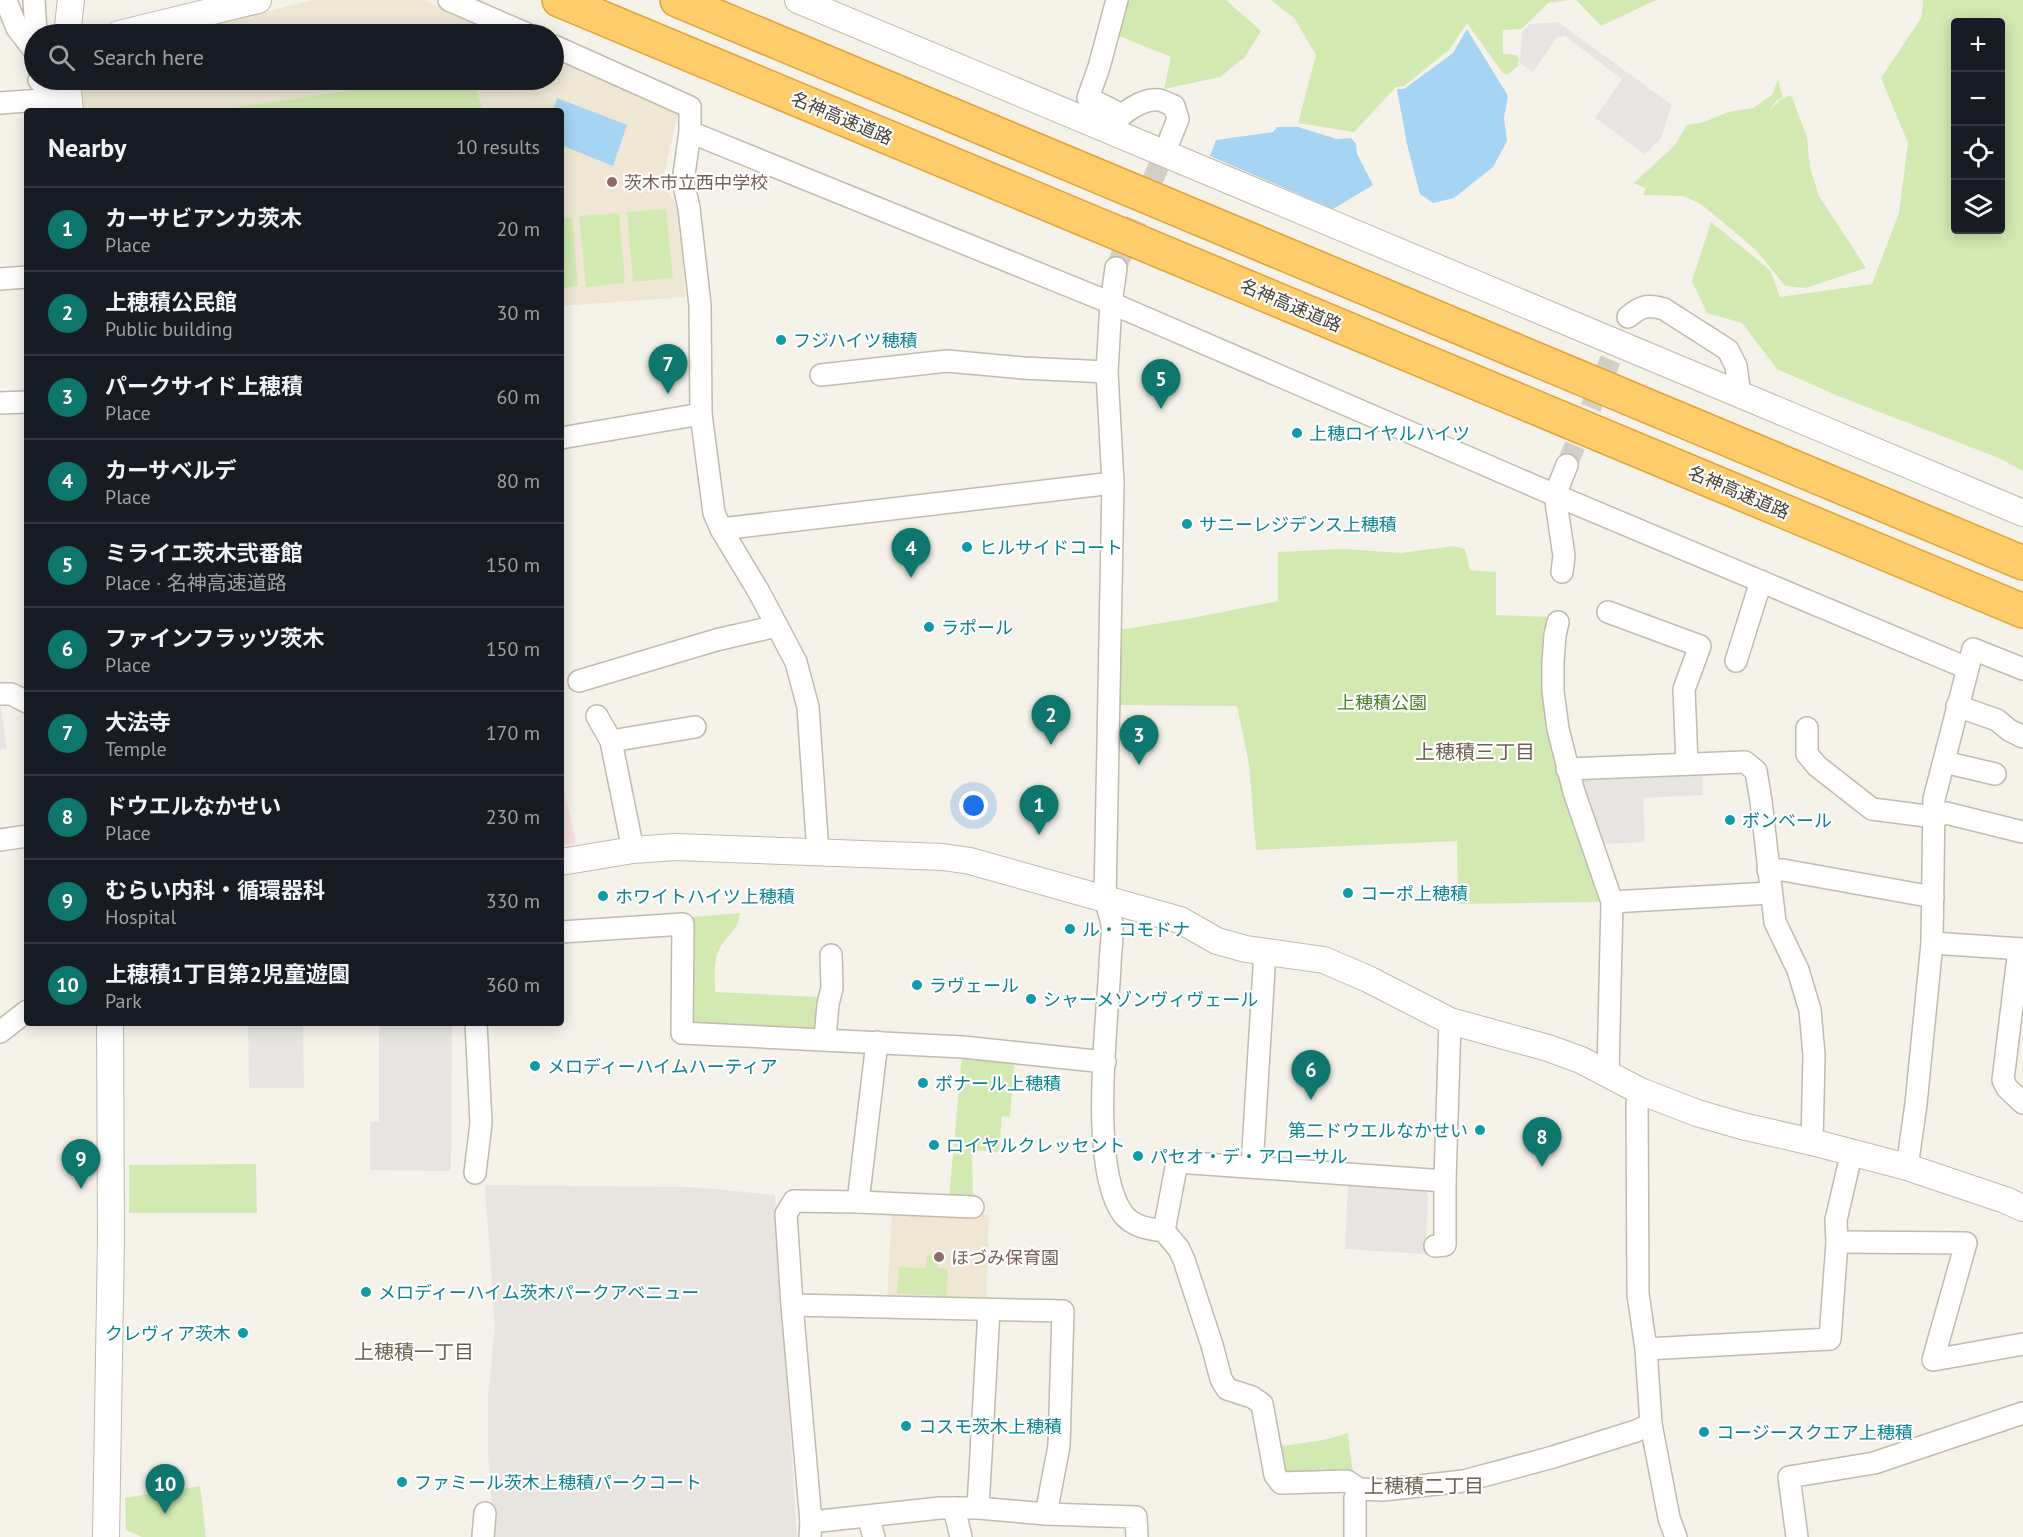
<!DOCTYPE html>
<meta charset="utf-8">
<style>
body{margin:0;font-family:"PT Sans","Noto Sans JP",sans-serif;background:#20242c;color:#f1f3f6}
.controls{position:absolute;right:18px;top:18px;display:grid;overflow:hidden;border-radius:6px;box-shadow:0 3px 15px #0003}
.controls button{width:54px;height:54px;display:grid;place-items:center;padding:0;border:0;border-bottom:2px solid #363941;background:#171b24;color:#f1f3f6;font:30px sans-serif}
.you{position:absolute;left:974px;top:806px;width:21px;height:21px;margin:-15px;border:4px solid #fff;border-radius:50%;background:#1a73e8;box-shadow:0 0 0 9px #1a73e833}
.badge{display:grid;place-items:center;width:39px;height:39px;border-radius:50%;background:#0f766e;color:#fff;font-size:20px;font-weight:700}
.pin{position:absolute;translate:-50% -50px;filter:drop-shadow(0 2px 3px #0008)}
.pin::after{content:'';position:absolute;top:32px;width:21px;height:18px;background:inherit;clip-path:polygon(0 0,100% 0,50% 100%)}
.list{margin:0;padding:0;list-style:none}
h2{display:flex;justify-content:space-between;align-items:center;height:78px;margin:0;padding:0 24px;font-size:26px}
h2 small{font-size:20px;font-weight:400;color:#9ea1a6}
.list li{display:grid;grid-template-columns:39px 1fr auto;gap:18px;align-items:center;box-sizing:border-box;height:84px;padding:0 24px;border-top:2px solid #363941}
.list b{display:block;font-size:22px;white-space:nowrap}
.list p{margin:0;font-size:20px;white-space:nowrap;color:#9ea1a6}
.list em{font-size:20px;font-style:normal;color:#9ea1a6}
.icon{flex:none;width:33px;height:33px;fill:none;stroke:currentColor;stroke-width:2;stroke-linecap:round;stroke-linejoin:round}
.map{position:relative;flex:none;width:2023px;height:1537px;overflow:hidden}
.search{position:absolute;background:#171b24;box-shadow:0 3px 15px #0003;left:24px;top:24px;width:540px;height:66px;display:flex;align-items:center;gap:15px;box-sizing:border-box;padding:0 21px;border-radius:33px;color:#9ea1a6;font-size:22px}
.panel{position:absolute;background:#171b24;box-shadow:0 3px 15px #0003;left:24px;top:108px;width:540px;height:918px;border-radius:6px}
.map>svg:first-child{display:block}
.industrial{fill:#e8e4df}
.education{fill:#efe7d4}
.medical{fill:#f6e1de}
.green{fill:#d2eab2;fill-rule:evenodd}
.parking{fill:#e7e5e2}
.water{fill:#a6d4f3}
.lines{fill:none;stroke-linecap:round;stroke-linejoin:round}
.minor-tunnel{stroke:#d3cfc6;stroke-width:21;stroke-dasharray:21 10;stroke-linecap:butt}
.minor-casing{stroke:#c2baac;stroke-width:24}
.tertiary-casing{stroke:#c2baac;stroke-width:28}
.motorway-casing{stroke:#e2a137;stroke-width:36}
.minor{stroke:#fff;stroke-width:21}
.tertiary{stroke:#fff;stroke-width:26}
.motorway{stroke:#ffcc6c;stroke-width:33}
.education-dot{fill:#8d6e63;stroke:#fff;stroke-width:2}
.culture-dot{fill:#0f9aa8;stroke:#fff;stroke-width:2}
.labels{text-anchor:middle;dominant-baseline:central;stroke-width:4.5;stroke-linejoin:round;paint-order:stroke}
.street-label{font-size:18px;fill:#4a4338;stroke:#fff}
.education-label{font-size:18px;fill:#785e54;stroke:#fff;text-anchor:start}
.culture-label{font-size:18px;fill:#0d838f;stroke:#fff;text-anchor:start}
.park-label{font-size:18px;fill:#4a7f28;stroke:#fff}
.neighbourhood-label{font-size:20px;fill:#6d614f;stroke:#fff}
</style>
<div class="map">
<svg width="2023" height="1537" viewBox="0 0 2023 1537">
<rect width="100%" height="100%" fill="#f5f2ea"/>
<!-- industrial -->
<polygon class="industrial" points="485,1185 693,1187 775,1195 797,1537 494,1537 488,1454 488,1397 495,1326"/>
<!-- education -->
<g class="education">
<polygon points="313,0 423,0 503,34 176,34"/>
<polygon points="554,56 679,110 663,177 664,187 678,206 686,297 561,306 561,111 84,111 82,80 554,80"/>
<polygon points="892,1209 989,1215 986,1303 887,1299"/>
</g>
<!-- medical -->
<polygon class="medical" points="561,776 576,843 561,846"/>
<!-- green -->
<g class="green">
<polygon points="1121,0 1226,0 1261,31 1245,57 1220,77 1164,89 1171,57 1114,34"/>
<polygon points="1271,0 1569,0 1548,3 1522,29 1503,30 1503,54 1517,55 1519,60 1518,66 1507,75 1502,72 1467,23 1449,50 1404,86 1396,87 1354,132 1298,123 1316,55 1294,18"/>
<polygon points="1576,0 1656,0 1601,26"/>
<path d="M1923,0H2023V471L1999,458L1838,396L1777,369L1742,323L1707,313L1692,281L1711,222L1770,270L1780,297L1872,284L1899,213L1908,143L1881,78L1921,18ZM1956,22H2000V230H1956Z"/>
<polygon points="422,80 448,80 475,85 483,111 210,111"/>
<polygon points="1778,80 1783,97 1777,100 1769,111 1780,100 1791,95 1807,137 1810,168 1819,196 1866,268 1806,288 1785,286 1756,250 1701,204 1683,196 1644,195 1648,179 1645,188 1634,183 1675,145 1687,125 1704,122 1728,112 1753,108 1772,95"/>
<polygon points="666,209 673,278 633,282 627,212"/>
<polygon points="619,213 625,283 586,287 579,216"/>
<polygon points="572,217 578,286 561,288 561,218"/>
<path d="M1454,546L1465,549L1470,570L1496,572V615L1550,617C1542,632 1543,650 1543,667C1544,749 1575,825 1602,902L1458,904L1457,841L1256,850L1249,764L1237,706L1116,705L1119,630L1192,618L1278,601V552L1344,549L1401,553Z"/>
<path d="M740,913C737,934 727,933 719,950C713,962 715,979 715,992L819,997V1022L809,1032L699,1027L689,1016L692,917Z"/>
<polygon points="962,1055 1015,1059 1010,1117 1002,1116 999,1152 972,1150 973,1200 949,1198"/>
<polygon points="256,1164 257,1213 129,1213 129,1165"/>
<polygon points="927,1255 938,1256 937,1267 948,1269 946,1296 897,1294 899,1267 925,1268"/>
<polygon points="1348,1433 1353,1476 1283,1476 1275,1447 1324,1440"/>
<polygon points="200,1486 206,1537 142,1537 126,1530 125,1498"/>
</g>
<!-- parking -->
<g class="parking">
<polygon points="1558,22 1672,105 1661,138 1645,154 1595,118 1622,79 1565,36 1557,37 1533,72 1520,63 1522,32 1530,24"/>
<polygon points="0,702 7,749 0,750"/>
<polygon points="1702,770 1703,795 1643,798 1645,842 1600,844 1581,786 1588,775"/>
<polygon points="248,1023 303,1023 304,1088 249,1088"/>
<polygon points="379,1023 452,1023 451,1171 370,1170 370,1122 379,1121"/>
<polygon points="1348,1183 1425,1187 1428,1197 1425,1254 1345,1249"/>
</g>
<!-- water -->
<g class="water">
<polygon points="1467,29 1508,96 1504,118 1507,141 1493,167 1454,198 1433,203 1420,194 1407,144 1397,89 1404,89 1453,53"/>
<polygon points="557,98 627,125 613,166 561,145 561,111 553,111"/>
<polygon points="1277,127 1298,127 1337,139 1351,138 1356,144 1357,154 1373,185 1333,209 1210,156 1216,140 1273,132"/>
</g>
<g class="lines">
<!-- minor-tunnel -->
<g class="minor-tunnel">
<polyline points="1116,268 1170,139"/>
<polyline points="1567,465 1628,317"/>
</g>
<!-- minor casing -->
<g class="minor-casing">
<g id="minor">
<polyline points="34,0 36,34"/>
<polyline points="449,0 527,34"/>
<polyline points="1117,0 1099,67 1088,98 1120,114"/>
<polyline points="6,1 17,28 34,50"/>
<polyline points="554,46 690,107 690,132 683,181 689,208 700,305 701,414 714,513 721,529 759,592 796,662 808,707 818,853"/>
<polyline points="39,80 42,83 68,83"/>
<polyline points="0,103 68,98"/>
<path d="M1111,126C1122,113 1142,98 1159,100C1164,101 1169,104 1174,106L1178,119L1170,139"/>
<polyline points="690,132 1111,303 1555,495 1967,668"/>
<path d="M1116,268L1111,303L1107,372L1113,483L1105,899C1107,907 1111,917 1112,925C1113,938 1110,953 1110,966C1107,1025 1089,1168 1123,1214C1133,1227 1149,1229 1164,1231L1179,1249L1184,1260L1212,1345L1221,1379L1227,1389L1252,1397L1262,1404L1275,1475L1281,1483L1347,1481L1359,1489L1383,1490L1464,1481L1553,1457L1636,1431L1651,1424L1646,1349L1638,1294L1637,1104L1640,1091"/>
<polyline points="0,279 27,277"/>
<path d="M1628,317C1641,306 1648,304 1664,309L1728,350L1736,366L1740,394"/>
<polyline points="821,375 947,361 1023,368 1107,372"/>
<polyline points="0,403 27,402"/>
<polyline points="561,438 701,414"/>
<polyline points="721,529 1113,483"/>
<polyline points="1562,572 1564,556 1555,495 1567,465"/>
<polyline points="1608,612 1700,646 1684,689 1687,764"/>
<polyline points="1558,622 1555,635 1553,662 1553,691 1558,729 1574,792 1612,902 1608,1073"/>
<polyline points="1736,661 1761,581"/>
<polyline points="579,681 716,640 777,626"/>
<polyline points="0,694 11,694 27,702"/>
<polyline points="1957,706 1997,720 2009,730 2023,737"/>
<polyline points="597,716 611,741 633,850"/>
<polyline points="1807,728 1807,754 1817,766 1872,809 1934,817 1946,813 2023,832"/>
<polyline points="611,741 695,727"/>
<polyline points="1944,762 1995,774"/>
<polyline points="1567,769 1745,762 1756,771 1761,801 1775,922 1798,970 1810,1010 1814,1055 1812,1142"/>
<polyline points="0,840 27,836"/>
<polyline points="1768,870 1783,870 1933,897"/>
<polyline points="1612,902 1770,893"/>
<polyline points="561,932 683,924 682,1033 963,1047 1105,1062"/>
<polyline points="1932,943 2023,949"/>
<polyline points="2019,949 2003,1080 2007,1088 2023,1103"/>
<polyline points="0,1032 27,1011"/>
<polyline points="825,1039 828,1004 832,988 831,955"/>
<polyline points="1252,1167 1265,952"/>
<polyline points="1907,1167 1916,1104 1932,943 1934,799 1973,649 2023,669"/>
<polyline points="475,1173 481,1123 476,1023"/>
<polyline points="858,1202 877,1042"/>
<polyline points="1164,1231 1177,1162 1445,1181 1450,1021"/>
<polyline points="1837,1242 1966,1243 1933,1360 2023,1344"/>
<polyline points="1435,1246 1445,1245 1445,1181"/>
<polyline points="792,1305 1063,1311 1059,1446 1046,1514"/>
<polyline points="1646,1349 1830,1339 1837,1242 1836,1220 1852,1151"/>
<polyline points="1651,1424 1669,1518 1676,1537"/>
<polyline points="954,1508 961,1537"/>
<polyline points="978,1508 989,1310"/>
<polyline points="868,1516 874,1537"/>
<polyline points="811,1522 940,1508 978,1508 1046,1514 1136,1517 1137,1537"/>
<polyline points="483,1537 485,1513"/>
<polyline points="810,1537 811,1522 792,1305 786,1214 794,1201 858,1202 973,1207"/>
<polyline points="1355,1537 1355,1498 1359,1489"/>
<polyline points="1797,1537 1789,1477 1874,1463 2023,1413"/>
</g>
</g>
<!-- tertiary casing -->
<g class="tertiary-casing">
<g id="tertiary">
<polyline points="798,0 2023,513"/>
<polyline points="67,34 71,0"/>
<polyline points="119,34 258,0"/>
<polyline points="67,80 70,111"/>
<polyline points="561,862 633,850 675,847 943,857 970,861 1180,920 1217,941 1246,949 1324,960 1368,979 1450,1021 1548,1048 1581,1060 1640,1091 1697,1113 1742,1126 1812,1142 1907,1167 2005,1200 2023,1208"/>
<polyline points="106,1537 111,1238 110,1023"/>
</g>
</g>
<!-- motorway casing -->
<g class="motorway-casing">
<g id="motorway">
<polyline points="559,0 2023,611"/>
<polyline points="677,0 2023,563"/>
</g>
</g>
<!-- minor -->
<use href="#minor" class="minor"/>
<!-- tertiary -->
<use href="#tertiary" class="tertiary"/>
<!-- motorway -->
<use href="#motorway" class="motorway"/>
</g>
<!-- markers -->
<g class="education-dot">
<circle cx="612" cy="182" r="6"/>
<circle cx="939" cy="1257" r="6"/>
</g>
<g class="culture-dot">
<circle cx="781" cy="340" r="6"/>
<circle cx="1297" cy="433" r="6"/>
<circle cx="1187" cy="524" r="6"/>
<circle cx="967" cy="547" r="6"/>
<circle cx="929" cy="627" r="6"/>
<circle cx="1730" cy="820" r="6"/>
<circle cx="1348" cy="893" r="6"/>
<circle cx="603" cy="896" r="6"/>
<circle cx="1070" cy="929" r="6"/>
<circle cx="917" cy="985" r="6"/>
<circle cx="1031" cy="999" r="6"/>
<circle cx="535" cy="1066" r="6"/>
<circle cx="923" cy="1083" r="6"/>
<circle cx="1480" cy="1130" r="6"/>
<circle cx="934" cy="1145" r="6"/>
<circle cx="1138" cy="1156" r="6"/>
<circle cx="366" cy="1292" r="6"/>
<circle cx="243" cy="1333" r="6"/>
<circle cx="906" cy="1426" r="6"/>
<circle cx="1704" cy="1432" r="6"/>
<circle cx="402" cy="1482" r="6"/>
</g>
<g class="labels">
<!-- street labels -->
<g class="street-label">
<text transform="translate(842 118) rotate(23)">名神高速道路</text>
<text transform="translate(1291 305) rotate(23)">名神高速道路</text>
<text transform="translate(1739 492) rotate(23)">名神高速道路</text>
</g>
<!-- education labels -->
<g class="education-label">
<text x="624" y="182">茨木市立西中学校</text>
<text x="951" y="1257">ほづみ保育園</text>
</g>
<!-- culture labels -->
<g class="culture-label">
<text x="793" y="340">フジハイツ穂積</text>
<text x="1309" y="433">上穂ロイヤルハイツ</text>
<text x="1199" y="524">サニーレジデンス上穂積</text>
<text x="979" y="547">ヒルサイドコート</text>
<text x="941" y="627">ラポール</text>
<text x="1742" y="820">ボンベール</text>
<text x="1360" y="893">コーポ上穂積</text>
<text x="615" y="896">ホワイトハイツ上穂積</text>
<text x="1082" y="929">ル・コモドナ</text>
<text x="929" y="985">ラヴェール</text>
<text x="1043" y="999">シャーメゾンヴィヴェール</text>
<text x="547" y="1066">メロディーハイムハーティア</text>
<text x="935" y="1083">ボナール上穂積</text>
<text x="1468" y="1130" text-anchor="end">第二ドウエルなかせい</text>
<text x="946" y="1145">ロイヤルクレッセント</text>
<text x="1150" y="1156">パセオ・デ・アローサル</text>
<text x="378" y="1292">メロディーハイム茨木パークアベニュー</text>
<text x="231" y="1333" text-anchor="end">クレヴィア茨木</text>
<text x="918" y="1426">コスモ茨木上穂積</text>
<text x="1716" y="1432">コージースクエア上穂積</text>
<text x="414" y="1482">ファミール茨木上穂積パークコート</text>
</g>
<!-- park labels -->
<g class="park-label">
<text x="1382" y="702">上穂積公園</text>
</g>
<!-- neighbourhood labels -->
<g class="neighbourhood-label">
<text x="1475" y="752">上穂積三丁目</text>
<text x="414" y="1352">上穂積一丁目</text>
<text x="1424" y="1486">上穂積二丁目</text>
</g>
</g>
</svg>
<div class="controls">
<button>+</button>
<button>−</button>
<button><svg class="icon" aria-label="locate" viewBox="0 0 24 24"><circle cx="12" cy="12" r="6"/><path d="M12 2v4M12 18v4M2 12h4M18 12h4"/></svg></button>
<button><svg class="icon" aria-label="layers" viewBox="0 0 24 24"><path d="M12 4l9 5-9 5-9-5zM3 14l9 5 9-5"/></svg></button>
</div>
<div class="you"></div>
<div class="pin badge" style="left:1039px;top:835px">1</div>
<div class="pin badge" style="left:1051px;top:745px">2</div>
<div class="pin badge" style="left:1139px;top:765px">3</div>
<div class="pin badge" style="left:911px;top:578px">4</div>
<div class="pin badge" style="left:1161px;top:409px">5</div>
<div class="pin badge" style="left:1311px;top:1100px">6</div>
<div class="pin badge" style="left:668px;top:394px">7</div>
<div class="pin badge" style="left:1542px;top:1167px">8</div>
<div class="pin badge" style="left:81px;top:1189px">9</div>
<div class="pin badge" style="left:165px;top:1514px">10</div>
<div class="search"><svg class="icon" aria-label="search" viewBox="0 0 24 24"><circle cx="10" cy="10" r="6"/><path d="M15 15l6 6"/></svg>Search here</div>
<section class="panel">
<h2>Nearby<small>10 results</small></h2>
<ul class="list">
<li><span class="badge">1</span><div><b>カーサビアンカ茨木</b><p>Place</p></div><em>20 m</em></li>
<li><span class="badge">2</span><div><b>上穂積公民館</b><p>Public building</p></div><em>30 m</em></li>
<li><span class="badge">3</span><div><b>パークサイド上穂積</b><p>Place</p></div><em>60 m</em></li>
<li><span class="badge">4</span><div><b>カーサベルデ</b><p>Place</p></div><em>80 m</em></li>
<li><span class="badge">5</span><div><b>ミライエ茨木弐番館</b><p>Place · 名神高速道路</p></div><em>150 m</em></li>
<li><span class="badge">6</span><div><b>ファインフラッツ茨木</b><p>Place</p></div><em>150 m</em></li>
<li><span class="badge">7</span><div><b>大法寺</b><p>Temple</p></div><em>170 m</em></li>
<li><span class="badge">8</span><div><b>ドウエルなかせい</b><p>Place</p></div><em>230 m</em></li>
<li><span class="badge">9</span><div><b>むらい内科・循環器科</b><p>Hospital</p></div><em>330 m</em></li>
<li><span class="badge">10</span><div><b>上穂積1丁目第2児童遊園</b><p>Park</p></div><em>360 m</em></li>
</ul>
</section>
</div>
